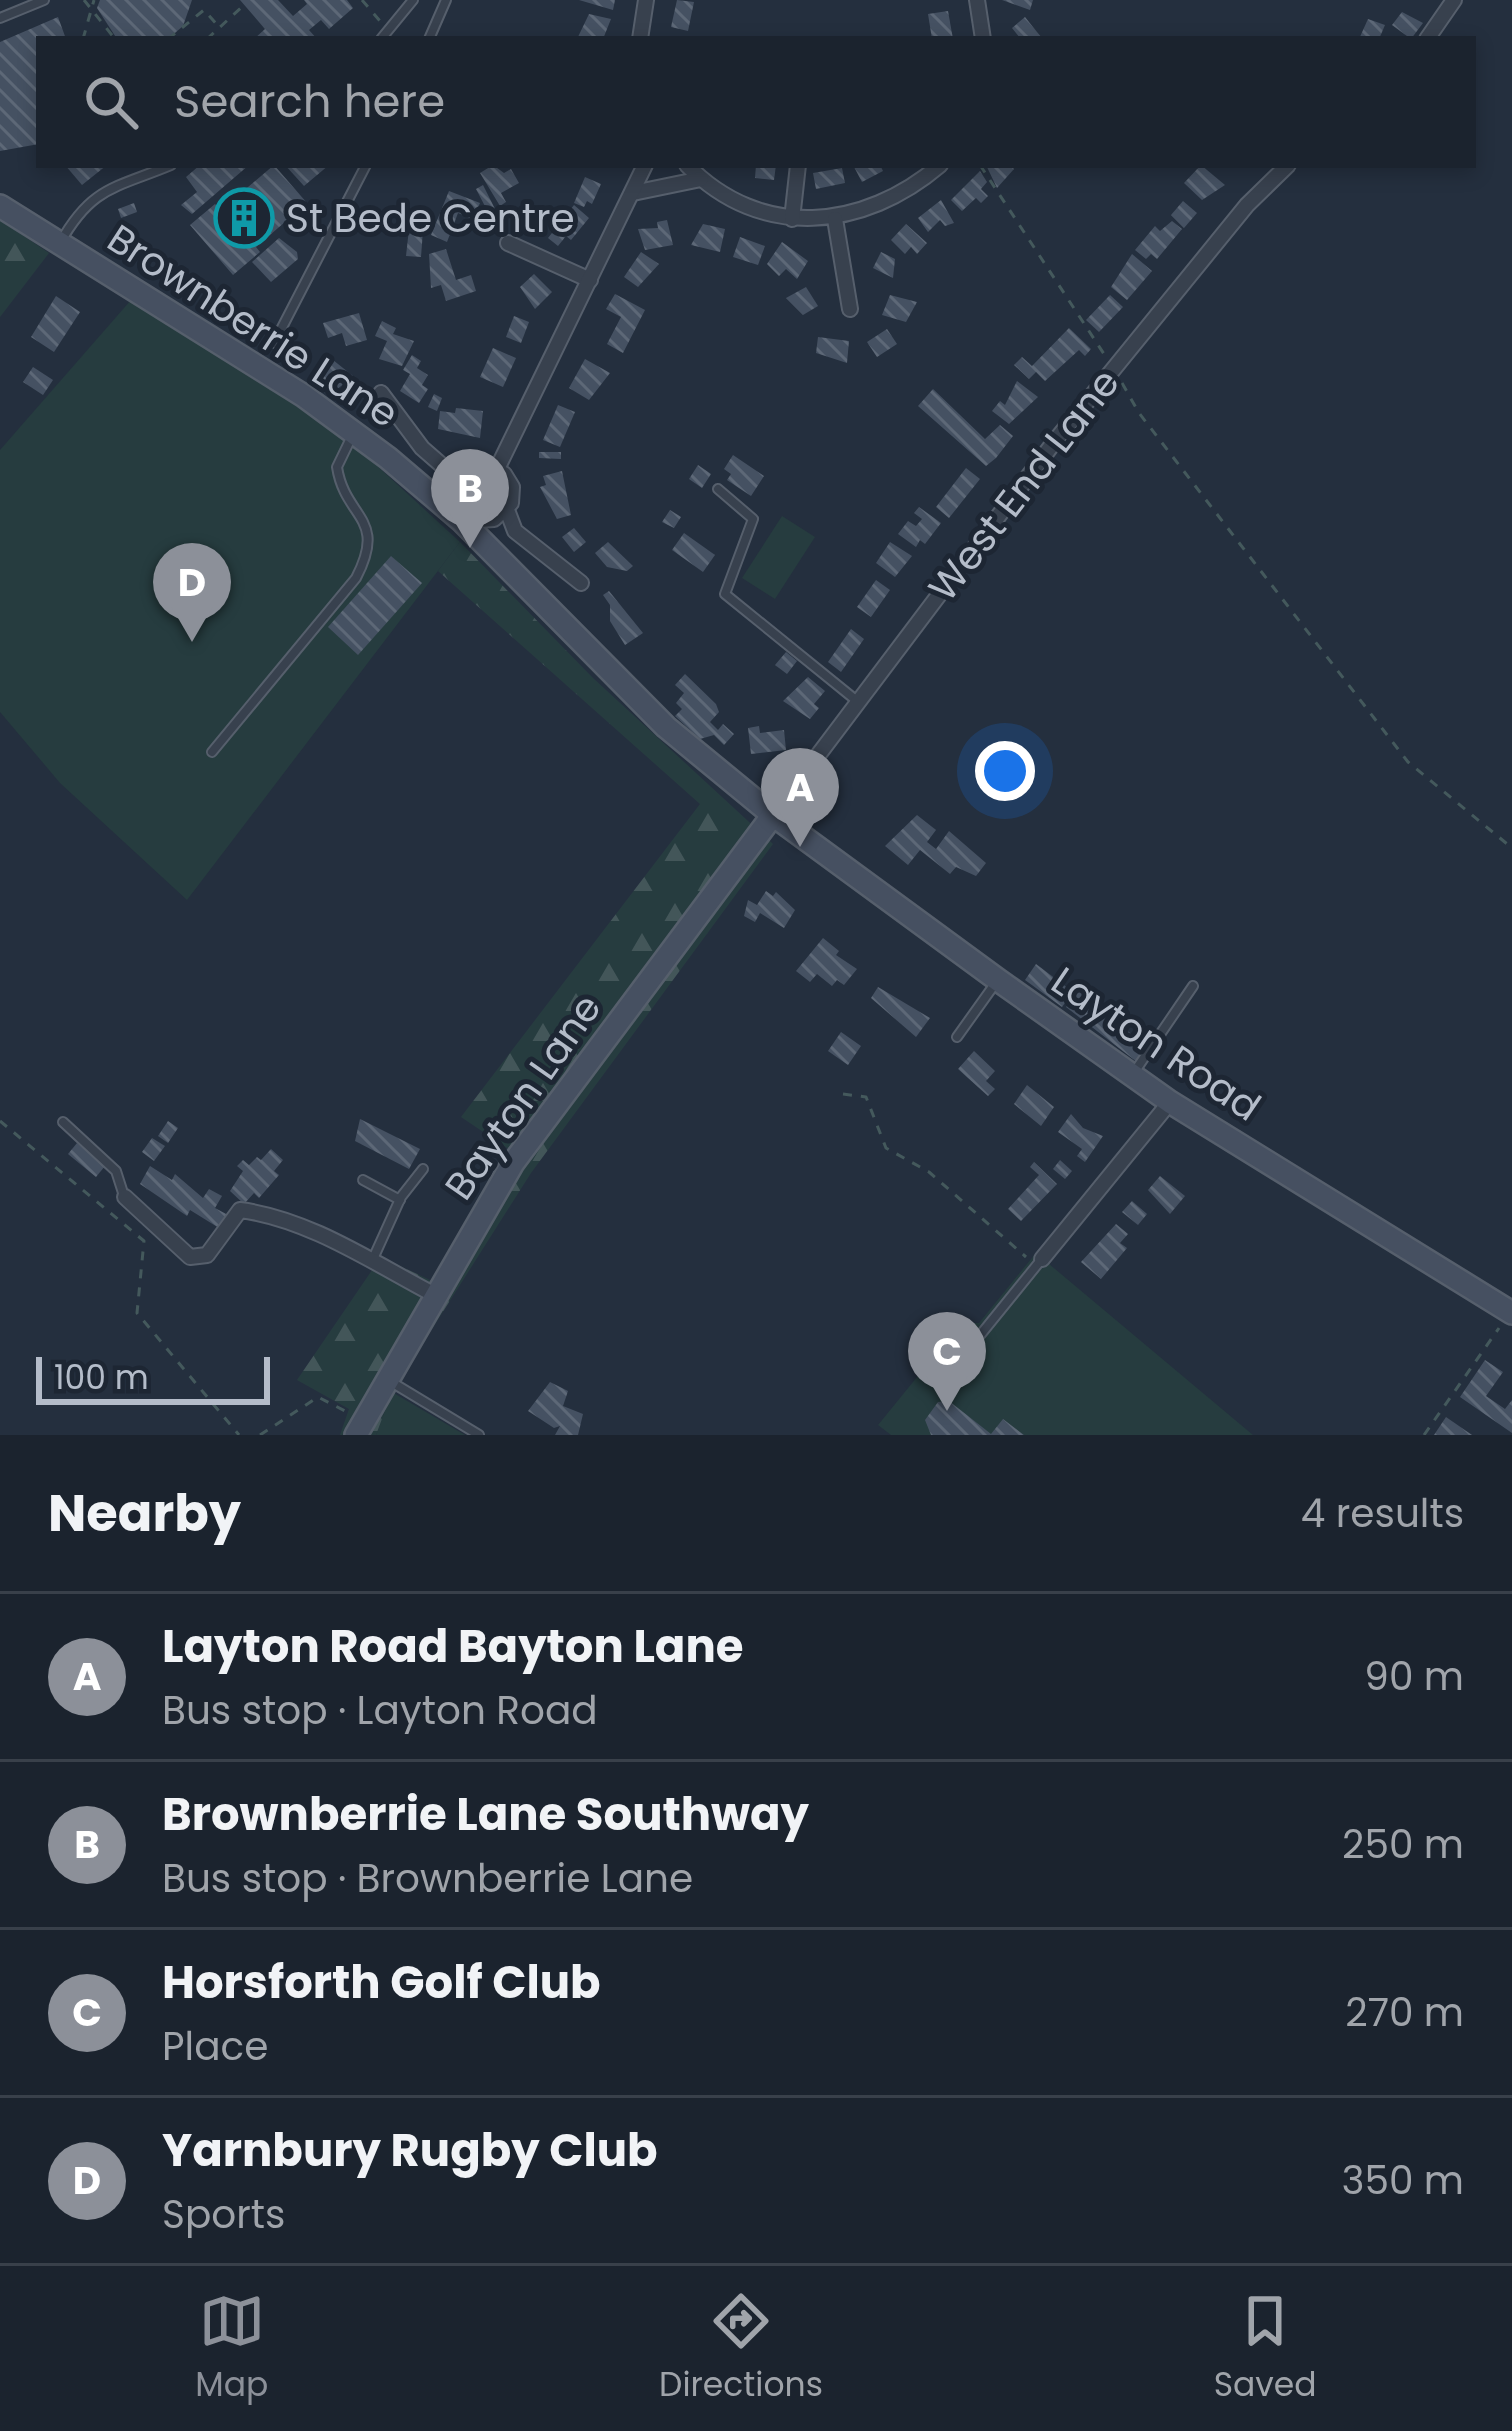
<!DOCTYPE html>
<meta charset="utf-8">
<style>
body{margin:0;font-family:Poppins,sans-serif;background:#242b36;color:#f1f3f6}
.scale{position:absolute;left:36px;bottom:30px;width:234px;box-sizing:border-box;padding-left:12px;border:6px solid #b4bcc9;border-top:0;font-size:33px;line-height:42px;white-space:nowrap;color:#b4bcc9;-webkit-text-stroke:9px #1d2633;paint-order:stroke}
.you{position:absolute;left:1005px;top:771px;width:42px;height:42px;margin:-30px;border:9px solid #fff;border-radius:50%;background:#1a73e8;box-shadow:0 0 0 18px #1a73e833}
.badge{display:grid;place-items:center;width:78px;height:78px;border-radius:50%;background:#8c9099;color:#fff;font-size:39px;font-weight:700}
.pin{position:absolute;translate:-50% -99px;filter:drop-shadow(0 3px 6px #0008)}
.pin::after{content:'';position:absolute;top:63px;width:42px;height:36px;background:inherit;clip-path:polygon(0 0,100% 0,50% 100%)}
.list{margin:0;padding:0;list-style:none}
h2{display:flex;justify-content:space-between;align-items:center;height:156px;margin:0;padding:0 48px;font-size:51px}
h2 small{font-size:39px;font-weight:400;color:#a0a4aa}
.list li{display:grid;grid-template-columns:78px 1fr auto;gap:36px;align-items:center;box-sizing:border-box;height:168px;padding:0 48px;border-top:3px solid #39404a}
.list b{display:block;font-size:45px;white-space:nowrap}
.list p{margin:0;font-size:39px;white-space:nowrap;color:#a0a4aa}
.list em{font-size:39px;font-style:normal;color:#a0a4aa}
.icon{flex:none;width:66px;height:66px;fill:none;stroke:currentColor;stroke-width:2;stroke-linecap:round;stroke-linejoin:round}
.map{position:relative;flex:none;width:1512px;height:1435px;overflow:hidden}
.search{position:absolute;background:#1b232e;box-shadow:0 6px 18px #0003;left:36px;right:36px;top:36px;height:132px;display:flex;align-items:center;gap:30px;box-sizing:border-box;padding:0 42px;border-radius:0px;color:#a0a4aa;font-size:45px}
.sheet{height:828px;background:#1b232e}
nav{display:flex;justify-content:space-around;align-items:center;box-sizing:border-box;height:168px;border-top:3px solid #39404a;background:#1b232e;font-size:33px;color:#a0a4aa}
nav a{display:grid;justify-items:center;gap:6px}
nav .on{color:#8c9099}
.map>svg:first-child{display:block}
.green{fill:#263c3f}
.forest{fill:url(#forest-firs)}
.building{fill:url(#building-back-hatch)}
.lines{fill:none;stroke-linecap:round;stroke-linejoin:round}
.lane-casing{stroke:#565f6c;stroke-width:12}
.street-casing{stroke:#565f6c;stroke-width:18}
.secondary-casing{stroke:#565f6c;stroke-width:26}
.path{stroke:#44595c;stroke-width:3;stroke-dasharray:9 9;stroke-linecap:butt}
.lane{stroke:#38414e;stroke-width:8}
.street{stroke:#38414e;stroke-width:14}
.secondary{stroke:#465061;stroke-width:21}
.labels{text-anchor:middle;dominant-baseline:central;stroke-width:10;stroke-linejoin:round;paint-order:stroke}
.poi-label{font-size:39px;fill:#b4bcc9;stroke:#1d2633;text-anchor:start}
.street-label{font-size:39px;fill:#b4bcc9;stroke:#1d2633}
</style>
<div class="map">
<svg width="1512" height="1435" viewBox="0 0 1512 1435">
<defs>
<pattern id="forest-firs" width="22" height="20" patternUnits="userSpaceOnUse" patternTransform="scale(3)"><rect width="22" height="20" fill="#263c3f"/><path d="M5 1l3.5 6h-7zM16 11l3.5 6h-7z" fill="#435659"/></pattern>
<pattern id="building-back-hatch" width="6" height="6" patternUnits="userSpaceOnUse" patternTransform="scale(3)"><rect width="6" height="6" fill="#455162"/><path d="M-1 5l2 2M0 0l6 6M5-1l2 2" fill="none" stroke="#5d6877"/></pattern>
</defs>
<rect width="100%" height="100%" fill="#242f3e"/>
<!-- green -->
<g class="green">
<polygon points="131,300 349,440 460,542 187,900 60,783 0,712 0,450"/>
<polygon points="782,516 815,537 775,599 742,578"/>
<polygon points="1036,1253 1253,1435 891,1435 878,1425 961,1323 979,1323"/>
<polygon points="392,1392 465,1435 376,1435"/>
</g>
<!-- forest -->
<g class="forest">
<polygon points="0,220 49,253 0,317"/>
<circle cx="484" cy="494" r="17"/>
<polygon points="460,542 593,678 773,844 531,1173 392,1392 376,1435 340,1435 349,1409 297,1380 381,1257 432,1281 513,1152 461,1117 700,804 438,571"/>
</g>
<!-- building -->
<g class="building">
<polygon points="100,0 192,0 183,26 168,39 117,39 97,8"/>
<polygon points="240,0 278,0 293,16 307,4 304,0 347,0 353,8 329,29 321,20 309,30 317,39 254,39 265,29"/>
<polygon points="579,0 615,0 613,10"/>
<polygon points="677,0 694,2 688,31 671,27"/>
<polygon points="1002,0 1033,0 1030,10"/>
<polygon points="948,11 953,39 932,39 928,14"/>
<polygon points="1402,12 1423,23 1411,39 1392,25"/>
<polygon points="589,14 611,19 603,39 577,39"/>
<polygon points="58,17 66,39 39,39 39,144 0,151 0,42"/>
<polygon points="1025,17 1037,32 1043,39 1020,38 1012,28"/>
<polygon points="1368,19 1385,25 1379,39 1359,39"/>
<polygon points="65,165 107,165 82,185"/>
<polygon points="200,165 249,165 192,214 181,205 197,192 186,177"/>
<polygon points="274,165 307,203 256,247 260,252 233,275 190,225 215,204 221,210"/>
<polygon points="285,165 329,165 304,186"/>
<polygon points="493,165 504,173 511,169 519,183 501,193 506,202 500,206 480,173"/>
<polygon points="756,165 776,165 774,180 755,178"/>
<polygon points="880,165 883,171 862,182 854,167"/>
<polygon points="986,165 1010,165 1014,169 997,188"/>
<polygon points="1201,165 1225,185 1202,200 1184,183"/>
<polygon points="842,168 845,183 816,189 813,173"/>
<polygon points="980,171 987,182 981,189 988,196 981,203 976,198 962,211 951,200"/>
<polygon points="585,177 601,184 592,204 587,201 584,207 574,203"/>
<polygon points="483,185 495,209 488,212 476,189"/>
<polygon points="449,191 480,203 473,219 458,213 447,242 431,235"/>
<polygon points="941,200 954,223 945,226 940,220 928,232 918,218"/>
<polygon points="1183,201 1197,213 1184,228 1171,215"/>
<polygon points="134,203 137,212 121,218 118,209"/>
<polygon points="574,205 589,218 571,240 566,236 558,246 548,238"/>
<polygon points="667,220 673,245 645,250 638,229 658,228 657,222"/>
<polygon points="1172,221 1182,229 1157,259 1151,254 1146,259 1135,250 1155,226 1160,231"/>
<polygon points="703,224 725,229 720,252 691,245"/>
<polygon points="906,224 927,243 917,254 911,247 905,254 891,240"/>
<polygon points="409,229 423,230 421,257 406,256"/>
<polygon points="740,237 765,246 758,265 733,257"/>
<polygon points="279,238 297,252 298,259 271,282 252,262"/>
<polygon points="782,242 808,261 797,279 786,269 779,276 767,264"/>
<polygon points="446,249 456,280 471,275 476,291 446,301 441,285 431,288 429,254"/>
<polygon points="641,252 659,264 638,287 624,277"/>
<polygon points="881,252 895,259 893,278 873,268"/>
<polygon points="1132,254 1152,271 1127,300 1111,287"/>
<polygon points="534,274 552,292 535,309 520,287"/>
<polygon points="806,287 818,306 803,315 786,298"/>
<polygon points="615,294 645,310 623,353 607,344 621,317 606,309"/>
<polygon points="890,295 917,302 906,322 882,315"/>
<polygon points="1110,295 1123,307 1099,332 1086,320"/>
<polygon points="56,296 80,312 54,352 31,337"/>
<polygon points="359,313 367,340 346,346 342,333 328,338 323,323"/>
<polygon points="514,316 529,322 521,343 506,337"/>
<polygon points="382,321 396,328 393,334 414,341 402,366 379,359 387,341 375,336"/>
<polygon points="1069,328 1091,349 1085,356 1079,350 1045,381 1036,372 1029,379 1014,365 1022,357 1032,366"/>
<polygon points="887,329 897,344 877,357 867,342"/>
<polygon points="818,337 849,341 847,363 816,353"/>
<polygon points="493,348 516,358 503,387 480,377"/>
<polygon points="412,355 421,361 417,368 428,375 422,385 428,389 419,403 400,391 410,374 403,370"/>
<polygon points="328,356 353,376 329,396 316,385 321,379 314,373"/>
<polygon points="585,359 610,373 589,400 569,388"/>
<polygon points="33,367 53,380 43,395 23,382"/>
<polygon points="1017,381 1038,397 1009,424 992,411 1000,401 1005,405"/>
<polygon points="933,389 985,439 1000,425 1013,436 996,458 986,466 918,406"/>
<polygon points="434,394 442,398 437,411 428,407"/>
<polygon points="558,405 575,412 560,447 543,440"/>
<polygon points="456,408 483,411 480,438 438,429 440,411 455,413"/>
<polygon points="539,452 561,452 561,459 539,458"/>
<polygon points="733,455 764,476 751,496 727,480 731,474 724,469"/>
<polygon points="698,465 711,474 702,488 689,479"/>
<polygon points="966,468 980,479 949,518 936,507"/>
<polygon points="562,471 571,515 557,519 540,487 546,485 543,476"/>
<polygon points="919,507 941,523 925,544 920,540 916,547 898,534 908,521 916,526 922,519 914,513"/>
<polygon points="670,510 681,517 674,528 662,522"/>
<polygon points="574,528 586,542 574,552 562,537"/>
<polygon points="684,533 715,555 703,572 672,550"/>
<polygon points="608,542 633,566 627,571 607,567 595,553"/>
<polygon points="890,542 912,556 895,577 876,563"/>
<polygon points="391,556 422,583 358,655 328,627"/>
<polygon points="876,580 890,590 871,617 857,607"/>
<polygon points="609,591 643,633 625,645 610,621 610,605 603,595"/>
<polygon points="851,629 864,639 841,672 828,662"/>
<polygon points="786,652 797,661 787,674 775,665"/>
<polygon points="685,674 716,704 719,712 710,722 718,730 723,724 734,734 724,745 714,735 700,739 675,716 682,709 676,703 684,693 675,685"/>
<polygon points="808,677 825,691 814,704 819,708 810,719 783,701"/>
<polygon points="759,726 760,733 784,730 786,750 751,754 748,728"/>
<polygon points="917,815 936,830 927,842 936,849 949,831 986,863 976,876 956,867 950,874 920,850 908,865 885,846"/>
<polygon points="766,891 773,896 776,892 795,910 784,928 760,913 755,922 744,916 748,900 757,905"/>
<polygon points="823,938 839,951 836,955 857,969 844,985 837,980 832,986 817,974 810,982 796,971"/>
<polygon points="1036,964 1073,992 1062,1007 1025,980"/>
<polygon points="878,987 930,1018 916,1037 871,998"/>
<polygon points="1080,988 1101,1003 1097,1009 1133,1035 1137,1030 1152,1041 1137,1062 1066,1007"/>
<polygon points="841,1032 861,1046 848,1065 828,1051"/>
<polygon points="974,1051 995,1071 986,1081 995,1089 988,1096 958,1069"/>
<polygon points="1027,1085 1054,1107 1041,1126 1014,1104"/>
<polygon points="1071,1114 1083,1128 1103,1136 1085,1162 1077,1156 1082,1149 1058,1132"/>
<polygon points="360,1119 420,1149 409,1169 355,1141"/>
<polygon points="168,1121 178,1128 168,1143 158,1136"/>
<polygon points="152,1138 165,1146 154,1161 142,1152"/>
<polygon points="77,1143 105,1166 96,1177 68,1154"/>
<polygon points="271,1149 283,1160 274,1171 279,1175 259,1198 254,1193 244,1204 230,1191 243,1171 237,1166 243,1160 249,1165 257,1157 261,1160"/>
<polygon points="1060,1160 1072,1171 1065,1179 1053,1169"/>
<polygon points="1034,1162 1057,1184 1021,1221 1008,1209 1039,1175 1030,1167"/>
<polygon points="150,1166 172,1180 175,1174 203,1198 209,1189 222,1196 215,1208 228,1215 219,1228 190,1210 187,1216 140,1184"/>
<polygon points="1160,1176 1185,1196 1170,1214 1148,1190"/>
<polygon points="1132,1201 1147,1214 1138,1225 1122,1212"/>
<polygon points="1116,1224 1128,1234 1120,1243 1127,1248 1101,1279 1081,1262"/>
<polygon points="1485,1360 1503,1372 1486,1396 1505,1409 1512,1400 1512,1433 1460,1397"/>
<polygon points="550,1382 568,1391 563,1406 583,1414 578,1435 555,1435 560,1426 554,1428 528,1411"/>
<polygon points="949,1401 991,1434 1003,1419 1024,1435 931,1435 925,1420 938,1402"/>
<polygon points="1446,1417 1472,1435 1434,1435"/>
</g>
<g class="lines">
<!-- lane casing -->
<g class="lane-casing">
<g id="lane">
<polyline points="0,18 44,0"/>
<polyline points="381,39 413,0"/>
<polyline points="429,39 446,0"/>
<path d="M60,243C92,186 116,188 171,165"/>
<polyline points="274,343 366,165"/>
<polyline points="718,489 753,519 725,594 857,701"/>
<path d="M212,752L356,578C388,517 345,519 337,467L353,434"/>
<polyline points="957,1037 997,981"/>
<polyline points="1133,1074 1193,986"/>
<polyline points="63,1122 116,1171 124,1196"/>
<polyline points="363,1180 400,1200"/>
<polyline points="372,1261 401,1197 423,1169"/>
<polyline points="977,1339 1041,1260"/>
<polyline points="388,1380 479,1435"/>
</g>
</g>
<!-- street casing -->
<g class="street-casing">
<g id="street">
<polyline points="977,0 983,39"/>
<polyline points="640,39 646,0"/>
<polyline points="1427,39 1454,0"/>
<path d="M687,165C761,241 864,230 940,165"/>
<polyline points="633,193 701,179"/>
<polyline points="792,219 798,165"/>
<polyline points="835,219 850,309"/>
<polyline points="508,243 590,280"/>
<polyline points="381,393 422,448 461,482"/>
<polygon points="481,467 504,474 512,487 511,503 494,519 462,521 461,482"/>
<polyline points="497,469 645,165"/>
<polyline points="507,510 515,531 581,583"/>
<polyline points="773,815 1055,441 1247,205 1288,165"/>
<path d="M125,1197L190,1257L207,1255L240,1210C309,1219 372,1262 433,1294"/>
<polyline points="1042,1259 1170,1102"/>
</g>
</g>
<!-- secondary casing -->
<g class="secondary-casing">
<g id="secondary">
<polyline points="0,206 304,396 388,458 462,521 666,727 773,815 998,980 1170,1102 1512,1313"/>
<polyline points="356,1435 513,1163 773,815"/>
</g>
</g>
<!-- path -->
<g class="path">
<polyline points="84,0 115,39"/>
<polyline points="362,0 380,21"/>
<polyline points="83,39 94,0"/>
<polyline points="168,39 204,10 219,27"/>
<polyline points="207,39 244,5"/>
<polyline points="980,165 1104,354"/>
<polyline points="1122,383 1139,413 1408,762 1512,848"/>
<polyline points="843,1094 866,1097 886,1148 929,1172 1026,1257"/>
<polyline points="0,1121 144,1241 137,1313 239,1435"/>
<polyline points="260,1435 318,1397 349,1413"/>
<polyline points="1424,1435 1499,1328"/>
</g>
<!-- lane -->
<use href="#lane" class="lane"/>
<!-- street -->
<use href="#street" class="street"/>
<!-- secondary -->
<use href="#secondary" class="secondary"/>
</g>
<!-- icons -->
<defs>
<g id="building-ring" transform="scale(3)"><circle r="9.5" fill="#1d2633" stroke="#0f9aa8" stroke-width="1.5"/><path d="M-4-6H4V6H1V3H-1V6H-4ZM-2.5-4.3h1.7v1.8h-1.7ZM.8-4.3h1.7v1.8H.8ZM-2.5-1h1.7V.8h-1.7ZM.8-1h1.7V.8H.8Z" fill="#0f9aa8"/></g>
</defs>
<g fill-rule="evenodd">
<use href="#building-ring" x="244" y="218"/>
</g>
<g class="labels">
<!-- poi labels -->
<g class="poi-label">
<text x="286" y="218">St Bede Centre</text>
</g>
<!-- street labels -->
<g class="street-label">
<text transform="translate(253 326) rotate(33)">Brownberrie Lane</text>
<text transform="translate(1024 485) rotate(-52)">West End Lane</text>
<text transform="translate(1156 1044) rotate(34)">Layton Road</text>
<text transform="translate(523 1097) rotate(-55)">Bayton Lane</text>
</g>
</g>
</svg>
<div class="scale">100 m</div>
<div class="you"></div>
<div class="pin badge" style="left:800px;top:847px">A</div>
<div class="pin badge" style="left:470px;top:548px">B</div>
<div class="pin badge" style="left:947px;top:1411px">C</div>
<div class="pin badge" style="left:192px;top:642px">D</div>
<div class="search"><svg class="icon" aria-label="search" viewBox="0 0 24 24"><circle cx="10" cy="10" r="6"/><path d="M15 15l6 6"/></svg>Search here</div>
</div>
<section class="sheet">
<h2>Nearby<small>4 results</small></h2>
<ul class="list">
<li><span class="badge">A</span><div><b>Layton Road Bayton Lane</b><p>Bus stop · Layton Road</p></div><em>90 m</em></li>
<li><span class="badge">B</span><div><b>Brownberrie Lane Southway</b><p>Bus stop · Brownberrie Lane</p></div><em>250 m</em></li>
<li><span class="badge">C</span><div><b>Horsforth Golf Club</b><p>Place</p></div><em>270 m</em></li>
<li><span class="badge">D</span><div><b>Yarnbury Rugby Club</b><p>Sports</p></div><em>350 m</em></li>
</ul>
</section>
<nav>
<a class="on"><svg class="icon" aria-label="map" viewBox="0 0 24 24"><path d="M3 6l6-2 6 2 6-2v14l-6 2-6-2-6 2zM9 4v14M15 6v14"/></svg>Map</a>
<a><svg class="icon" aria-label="directions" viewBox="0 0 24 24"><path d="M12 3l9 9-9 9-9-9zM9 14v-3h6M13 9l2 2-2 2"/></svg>Directions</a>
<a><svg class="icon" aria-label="saved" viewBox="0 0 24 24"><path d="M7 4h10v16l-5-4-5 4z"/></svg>Saved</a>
</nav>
